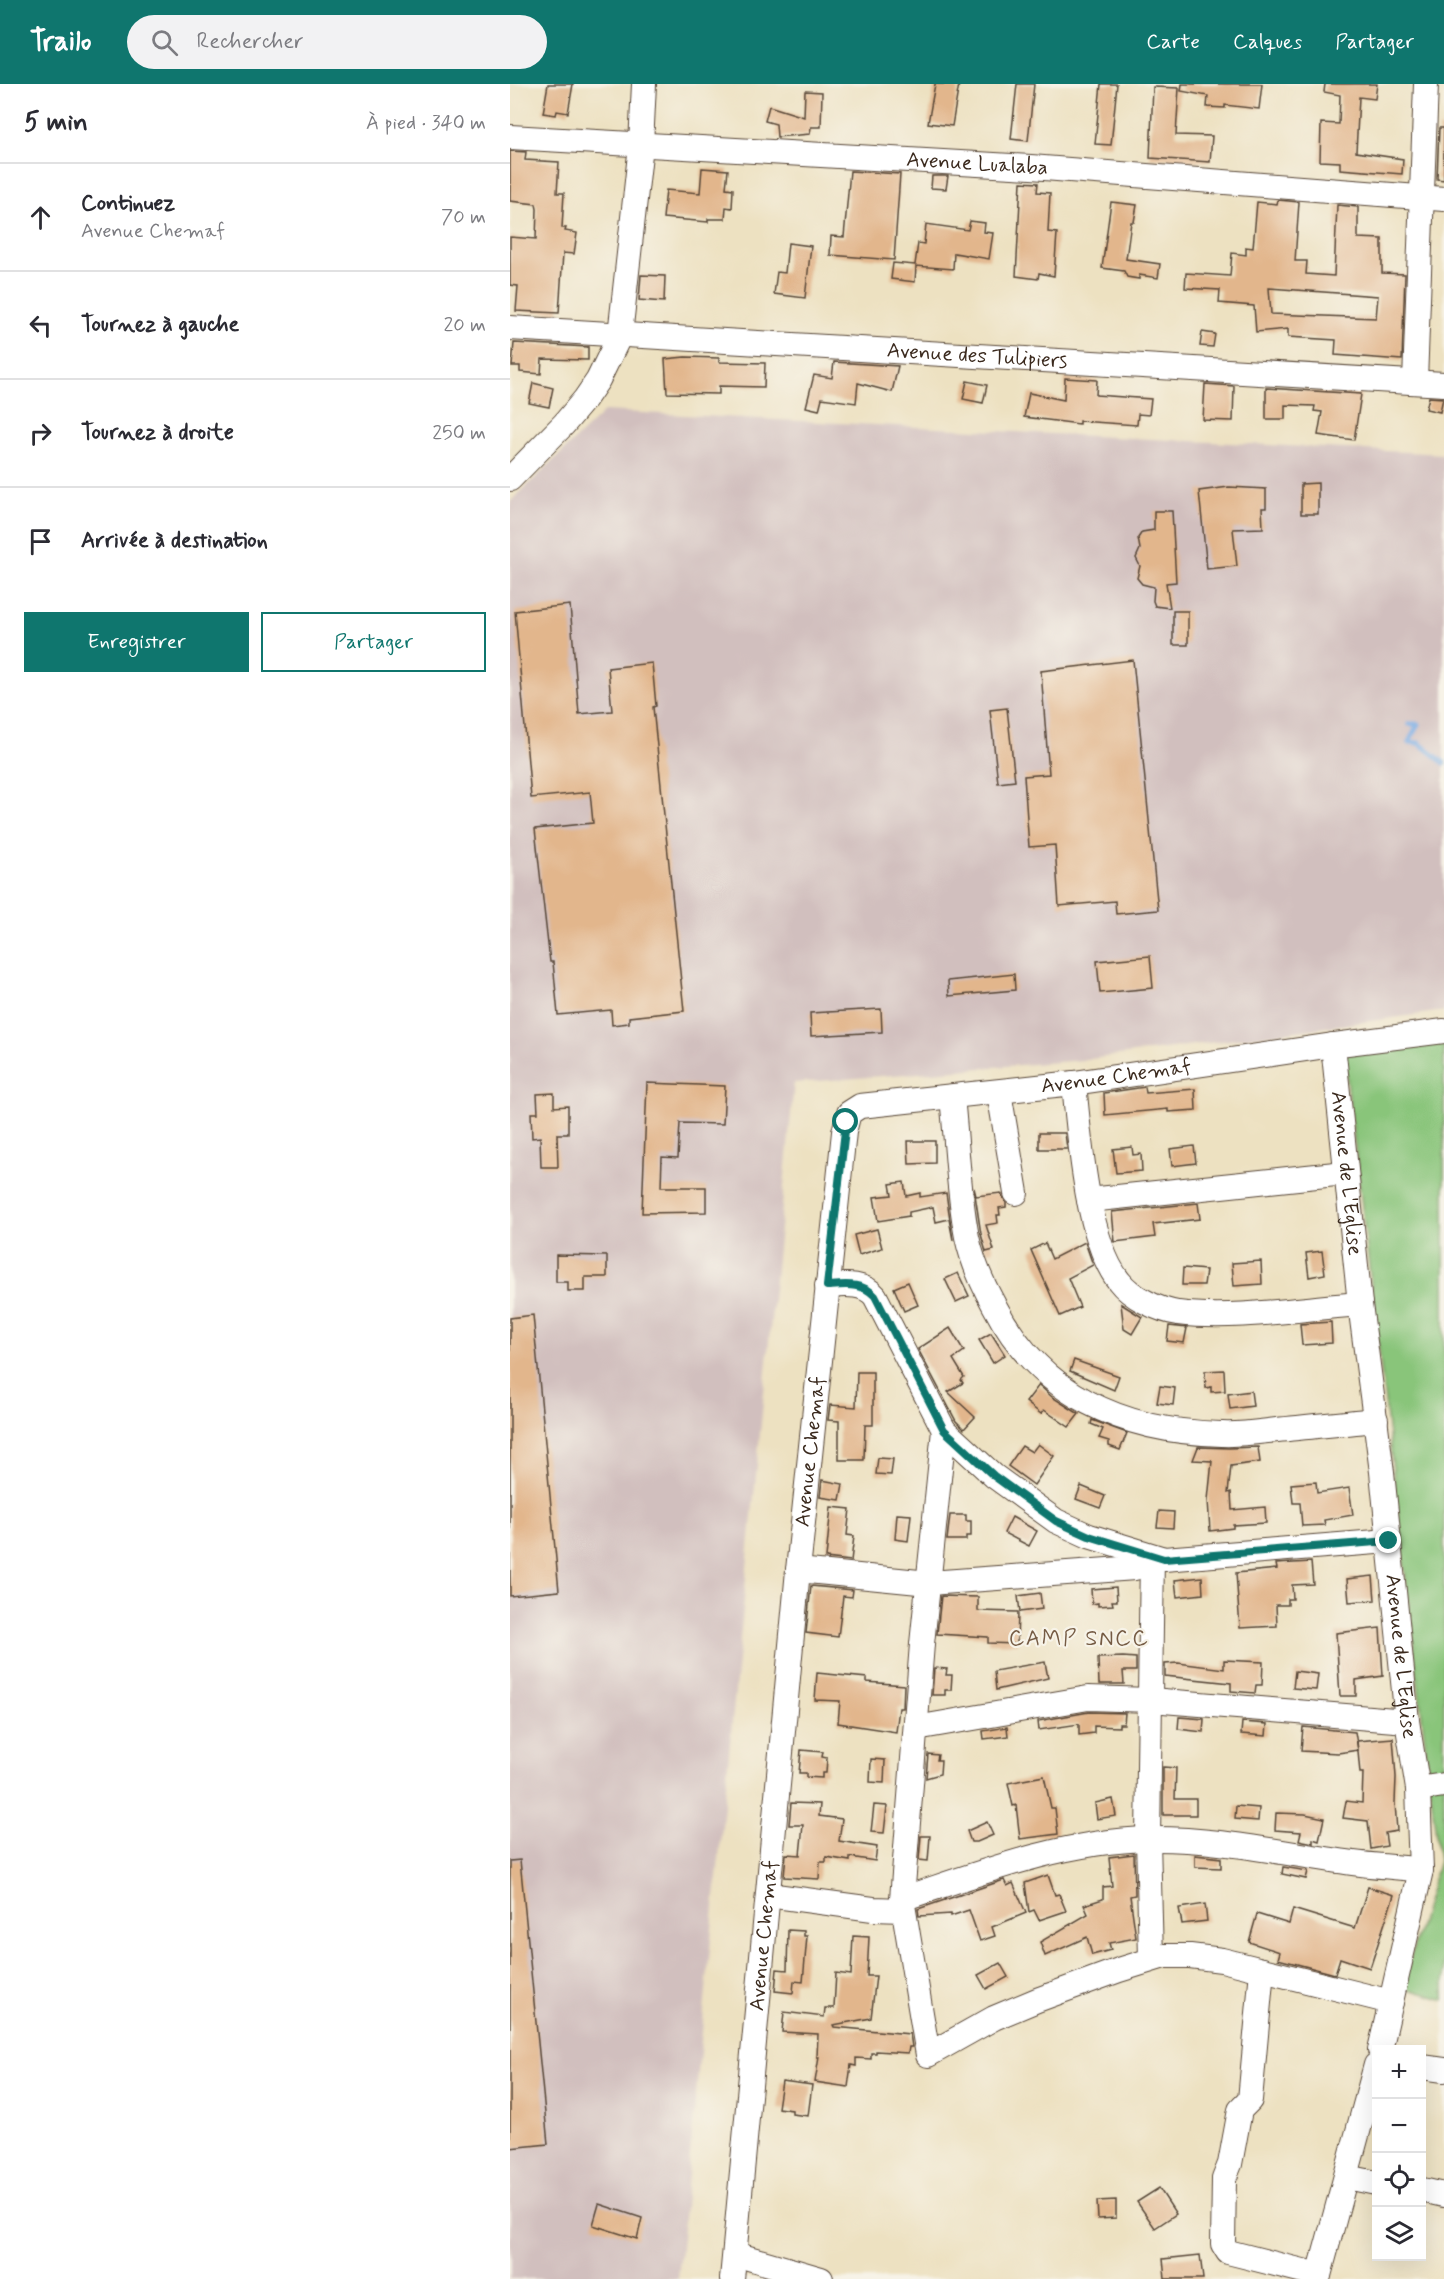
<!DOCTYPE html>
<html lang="fr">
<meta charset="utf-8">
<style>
body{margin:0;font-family:Mynerve,sans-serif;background:#f2f2f3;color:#2b2b33}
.controls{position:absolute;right:18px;bottom:18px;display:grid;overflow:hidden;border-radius:0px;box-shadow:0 6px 24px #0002}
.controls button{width:54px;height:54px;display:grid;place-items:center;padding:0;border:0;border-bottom:2px solid #e1e1e2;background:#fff;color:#2b2b33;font:30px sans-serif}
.stop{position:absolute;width:18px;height:18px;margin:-14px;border:4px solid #0f766e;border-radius:50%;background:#fff}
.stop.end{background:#0f766e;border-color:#fff;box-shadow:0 2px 6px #0008}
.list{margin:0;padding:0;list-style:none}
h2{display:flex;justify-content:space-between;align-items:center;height:78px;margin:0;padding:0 24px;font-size:26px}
h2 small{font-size:20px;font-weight:400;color:#7c7c81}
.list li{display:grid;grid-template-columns:39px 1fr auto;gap:18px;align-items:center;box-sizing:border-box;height:108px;padding:0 24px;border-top:2px solid #e1e1e2}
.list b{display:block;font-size:22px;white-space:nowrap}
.list p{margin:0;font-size:20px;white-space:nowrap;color:#7c7c81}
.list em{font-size:20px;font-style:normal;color:#7c7c81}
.actions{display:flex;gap:12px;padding:18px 24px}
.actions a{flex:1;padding:14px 0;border:2px solid #0f766e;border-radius:0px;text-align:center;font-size:21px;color:#0f766e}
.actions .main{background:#0f766e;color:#fff}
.icon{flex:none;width:33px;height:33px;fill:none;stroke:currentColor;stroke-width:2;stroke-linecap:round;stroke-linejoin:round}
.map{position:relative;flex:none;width:934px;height:2195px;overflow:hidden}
header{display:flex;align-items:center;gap:36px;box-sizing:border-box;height:84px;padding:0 30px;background:#0f766e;color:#fff}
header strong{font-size:28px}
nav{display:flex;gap:33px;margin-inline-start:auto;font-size:21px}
.search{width:420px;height:54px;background:#f2f2f3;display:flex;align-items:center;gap:15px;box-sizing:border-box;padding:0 21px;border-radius:33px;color:#7c7c81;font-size:22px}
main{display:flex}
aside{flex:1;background:#fff}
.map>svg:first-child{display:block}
.industrial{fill:#d1bfbe}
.green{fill:#89c57a;stroke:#62784c;stroke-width:1.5}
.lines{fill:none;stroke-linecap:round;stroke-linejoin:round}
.stream{stroke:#79ace5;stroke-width:5}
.building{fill:#e2b68c;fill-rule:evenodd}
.minor-casing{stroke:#564536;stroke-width:26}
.minor{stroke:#fff;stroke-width:24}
.route{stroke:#0f766e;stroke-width:8}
.labels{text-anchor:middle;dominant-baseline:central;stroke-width:4.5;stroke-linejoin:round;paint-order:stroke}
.street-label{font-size:21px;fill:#3b2a1e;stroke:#f7f3e8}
.neighbourhood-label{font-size:22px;letter-spacing:1.5px;fill:#755b44;stroke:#f7f3e8}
</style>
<header>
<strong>Trailo</strong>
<div class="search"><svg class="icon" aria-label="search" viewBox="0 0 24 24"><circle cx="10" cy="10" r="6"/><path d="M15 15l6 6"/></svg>Rechercher</div>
<nav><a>Carte</a><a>Calques</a><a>Partager</a></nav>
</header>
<main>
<aside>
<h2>5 min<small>À pied · 340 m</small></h2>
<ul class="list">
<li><svg class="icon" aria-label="ahead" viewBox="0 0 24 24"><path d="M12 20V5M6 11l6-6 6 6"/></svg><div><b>Continuez</b><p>Avenue Chemaf</p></div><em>70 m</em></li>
<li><svg class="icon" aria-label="left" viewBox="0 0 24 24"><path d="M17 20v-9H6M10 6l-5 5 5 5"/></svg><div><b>Tournez à gauche</b></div><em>20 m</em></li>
<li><svg class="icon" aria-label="right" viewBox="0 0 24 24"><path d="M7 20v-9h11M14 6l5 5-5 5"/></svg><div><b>Tournez à droite</b></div><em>250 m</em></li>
<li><svg class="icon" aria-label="arrive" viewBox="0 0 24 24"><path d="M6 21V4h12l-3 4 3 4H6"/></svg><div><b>Arrivée à destination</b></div></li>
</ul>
<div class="actions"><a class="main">Enregistrer</a><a>Partager</a></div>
</aside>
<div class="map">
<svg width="934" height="2195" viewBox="0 0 934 2195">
<rect width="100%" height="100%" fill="#f7f3e8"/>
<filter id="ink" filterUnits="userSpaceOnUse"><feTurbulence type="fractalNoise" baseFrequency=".0167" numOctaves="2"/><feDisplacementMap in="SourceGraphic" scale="12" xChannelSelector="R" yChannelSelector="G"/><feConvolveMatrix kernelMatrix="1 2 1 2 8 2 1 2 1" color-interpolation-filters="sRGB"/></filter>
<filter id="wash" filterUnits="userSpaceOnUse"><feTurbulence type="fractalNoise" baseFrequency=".008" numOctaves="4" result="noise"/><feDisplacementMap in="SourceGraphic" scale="24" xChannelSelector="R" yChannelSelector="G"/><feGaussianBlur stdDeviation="1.35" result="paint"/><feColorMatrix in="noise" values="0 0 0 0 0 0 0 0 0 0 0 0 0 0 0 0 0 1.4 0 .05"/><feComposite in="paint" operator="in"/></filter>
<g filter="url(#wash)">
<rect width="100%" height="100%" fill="#ede1c1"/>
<!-- industrial -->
<polygon class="industrial" points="95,327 934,370 934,927 573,976 284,999 168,2195 0,2195 0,418"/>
<!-- green -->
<polygon class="green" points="934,942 934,1916 892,1903 929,1777 833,961"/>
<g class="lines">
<!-- stream -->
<polyline class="stream" points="899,640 908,640 899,658 909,659 934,679"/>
</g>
<g id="blocks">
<!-- building -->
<g class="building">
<polygon points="38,0 63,0 58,29 47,27 46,31 33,29"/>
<polygon points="425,0 449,0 442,42 418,39"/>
<polygon points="507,0 524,0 518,57 501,55"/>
<polygon points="591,0 607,0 601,61 585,60"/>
<polygon points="672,0 752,0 749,25 715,21 715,24 697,23 698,12 671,7"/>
<polygon points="815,0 867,0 865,15 849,13 846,68 893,75 892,90 830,85 830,78 810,77 811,39 829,40 830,11 814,8"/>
<polygon points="643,3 669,4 666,51 702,52 700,78 640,74"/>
<polygon points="295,7 312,8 311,43 301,43 300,50 267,53 266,40 255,37 259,22 294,33"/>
<polygon points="929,44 934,44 934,96 927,95"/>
<polygon points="0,67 16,68 15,76 49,78 47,109 54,109 52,144 56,144 55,147 67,149 64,170 53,169 49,229 6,227 8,202 0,201 0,153 26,155 27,125 26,120 0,117"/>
<polygon points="192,84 218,86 216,104 223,105 222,124 216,123 215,135 198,135 198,138 153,134 156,106 190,109"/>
<polygon points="340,87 390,90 384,176 320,171 321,152 334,153"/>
<polygon points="422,92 438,92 436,105 421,104"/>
<polygon points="511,98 528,99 527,108 540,109 538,148 547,149 544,192 529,189 528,195 506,192"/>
<path d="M768,116L789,118L785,177H797L796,190L824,192L827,121L848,123V154L872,155V189L895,190L892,276L825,271L826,256L778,253V245L746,248L744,222L709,219L710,206L675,204L676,189L720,192L722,169L736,171V163L743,164L747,118L767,120ZM759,204L868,212L866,234L761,230Z"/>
<polygon points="601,118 627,121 624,138 621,138 616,175 650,180 648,194 629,191 629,195 617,193 614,187 592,184"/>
<polygon points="460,137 475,139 474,148 483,149 479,175 444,169 443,185 406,182 405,198 381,195 383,179 405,181 408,159 414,160 416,140 458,146"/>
<polygon points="278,159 301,162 295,214 264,210 267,188 275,189"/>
<polygon points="131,191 155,192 154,218 129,216"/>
<polygon points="692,248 705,250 703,263 690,262"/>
<polygon points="4,259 78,263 78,276 32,275 31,290 10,288 10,282 2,282"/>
<polygon points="175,273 209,274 209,278 255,279 254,303 209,302 209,310 157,309 155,275"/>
<polygon points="324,278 388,282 382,308 348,299 346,319 312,314 309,326 296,323 304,291 322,294"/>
<polygon points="555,294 587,296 586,311 641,315 639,331 628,330 627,341 569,337 569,340 514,333 519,309 554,316"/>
<polygon points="457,297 477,301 473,319 453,315"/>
<polygon points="23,299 43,304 39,323 19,319"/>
<polygon points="695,300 724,302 723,337 693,336"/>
<polygon points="756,304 851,310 844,356 808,351 812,328 804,327 805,322 775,321 775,335 756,335"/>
<polygon points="919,313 933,314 930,328 916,325"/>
<polygon points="808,399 808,430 791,430 791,400"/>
<polygon points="719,403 756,405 756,424 752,424 753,444 723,445 727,482 697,485 689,407"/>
<polygon points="644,427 662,427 666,498 656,499 660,524 645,522 643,517 644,503 632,500 627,494 630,482 626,474 630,465 628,454 632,448 644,446"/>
<polygon points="60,521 69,630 102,627 98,584 142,579 146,622 143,623 174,927 119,933 119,939 102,941 101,926 48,931 43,878 40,878 25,745 83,739 80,708 21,714 5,527"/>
<rect x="663" y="527" width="15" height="34"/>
<polygon points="623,576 648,826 606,830 605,817 549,822 545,761 519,763 514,692 539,690 531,587"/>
<polygon points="497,624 505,697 488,699 480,626"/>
<polygon points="640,872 643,904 590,909 587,877"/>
<polygon points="504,890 505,906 439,912 438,897"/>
<polygon points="371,925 372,948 301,952 300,929"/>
<polygon points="137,999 215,1002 213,1040 170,1039 168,1074 152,1073 151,1103 196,1103 196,1128 132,1129"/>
<polygon points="635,1003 636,1009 685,1005 686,1026 658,1028 658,1025 595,1031 594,1009"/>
<polygon points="44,1009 44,1023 58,1022 58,1050 47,1050 48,1083 31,1083 30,1053 22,1054 21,1029 28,1029 27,1010"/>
<polygon points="529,1049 555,1049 557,1065 529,1065"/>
<polygon points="398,1057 425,1057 425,1079 399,1080"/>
<polygon points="684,1062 686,1079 662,1082 660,1065"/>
<polygon points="622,1063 623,1071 631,1070 632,1087 606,1089 603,1065"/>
<polygon points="394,1098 396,1112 410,1109 410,1113 436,1109 443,1156 439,1135 426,1138 423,1123 399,1128 399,1132 368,1137 364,1113 382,1111 380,1100"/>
<polygon points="464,1104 466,1112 491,1109 496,1119 496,1123 489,1124 490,1131 487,1131 488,1139 476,1141 484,1166 476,1168 471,1150"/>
<polygon points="688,1119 690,1135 643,1140 645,1153 605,1158 602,1128"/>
<polygon points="367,1145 372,1164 349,1171 344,1151"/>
<polygon points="575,1158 583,1181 558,1194 570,1223 550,1232 521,1166 535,1159 542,1175"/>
<polygon points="812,1167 815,1190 799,1193 796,1169"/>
<polygon points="46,1171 97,1172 97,1193 75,1193 75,1207 58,1207 58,1198 46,1198"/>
<polygon points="751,1177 752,1200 724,1202 722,1179"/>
<polygon points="673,1184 696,1186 694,1201 672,1201"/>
<polygon points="448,1189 459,1212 446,1218 435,1195"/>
<polygon points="398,1198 408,1221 394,1227 384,1204"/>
<polygon points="611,1220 632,1233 622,1250 614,1245"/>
<polygon points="23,1231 49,1507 0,1512 0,1234"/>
<polygon points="821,1238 822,1259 792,1261 790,1240"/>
<polygon points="659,1242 677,1244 674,1259 657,1257"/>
<polygon points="440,1244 454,1267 443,1275 454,1293 451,1296 453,1299 438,1308 465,1333 454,1345 446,1337 408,1265"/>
<polygon points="481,1249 495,1271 483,1279 469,1256"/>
<polygon points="564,1276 609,1292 604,1306 560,1287"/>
<polygon points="714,1286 715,1307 701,1308 701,1303 696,1304 695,1287"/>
<polygon points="347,1288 363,1288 363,1341 355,1341 354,1376 329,1376 329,1337 318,1336 320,1321 346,1323"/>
<polygon points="529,1301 542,1313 569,1330 559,1343 534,1326 531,1330 516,1318"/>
<polygon points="650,1302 665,1304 663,1321 647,1319"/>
<polygon points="741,1307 743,1322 720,1325 718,1310"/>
<polygon points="582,1336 617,1349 610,1366 599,1362 599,1357 589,1354 593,1345 581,1340"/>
<polygon points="528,1360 544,1372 524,1401 498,1382 512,1362 522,1368"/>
<polygon points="688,1363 719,1364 748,1363 750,1378 721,1382 718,1409 721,1408 722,1426 755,1423 756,1439 723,1441 723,1444 700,1447 698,1416 702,1377 683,1376"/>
<polygon points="368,1374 383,1375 381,1391 366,1390"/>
<polygon points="312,1396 333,1400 330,1416 310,1413"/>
<polygon points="806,1398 807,1409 839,1404 843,1431 814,1436 815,1441 792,1442 790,1419 783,1419 781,1400"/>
<polygon points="571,1402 595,1412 590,1424 566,1415"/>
<polygon points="321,1423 340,1425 337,1451 344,1452 341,1477 316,1474"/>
<polygon points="649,1427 664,1428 663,1444 647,1443"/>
<polygon points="387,1430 401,1431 398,1457 385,1455"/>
<polygon points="440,1431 456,1431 456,1437 461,1437 461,1452 456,1452 456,1456 437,1456"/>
<polygon points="502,1433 527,1447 519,1462 494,1449"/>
<polygon points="801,1478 803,1500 782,1501 783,1515 778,1515 778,1521 766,1521 767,1542 730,1544 726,1489 767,1485 766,1480"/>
<polygon points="863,1492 865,1516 839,1518 837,1495"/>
<polygon points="692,1493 693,1510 667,1513 665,1496"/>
<polygon points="301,1502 343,1506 342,1513 333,1512 328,1553 296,1549"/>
<polygon points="606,1503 607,1517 602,1517 603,1521 588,1522 588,1519 582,1520 581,1505"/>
<polygon points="530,1509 532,1525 510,1528 508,1512"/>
<polygon points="431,1512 468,1513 468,1527 508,1528 507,1560 478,1559 478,1553 427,1550"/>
<polygon points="870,1544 873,1592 846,1596 846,1612 830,1612 826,1549"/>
<polygon points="613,1573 626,1574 626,1587 613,1587 614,1600 589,1600 588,1574"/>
<polygon points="714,1576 753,1578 752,1601 746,1601 745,1609 721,1607 721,1599 655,1592 655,1580 668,1579 714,1585"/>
<polygon points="535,1578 538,1594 486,1606 484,1587"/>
<polygon points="424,1584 437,1585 436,1591 442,1591 441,1606 435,1606 435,1611 422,1611"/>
<polygon points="785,1587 808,1590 806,1606 783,1604"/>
<polygon points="307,1589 357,1594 357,1598 394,1601 393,1624 389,1624 386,1648 328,1639 330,1617 305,1616"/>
<polygon points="579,1628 615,1629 614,1640 609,1640 609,1643 584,1642 584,1649 569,1651 569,1640 529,1646 528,1637"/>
<polygon points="669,1633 694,1635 693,1648 668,1645"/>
<polygon points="732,1638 757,1640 756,1652 731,1650"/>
<polygon points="497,1643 498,1652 474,1655 473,1647"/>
<polygon points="793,1643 845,1648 848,1666 828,1669 791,1667"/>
<polygon points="883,1654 886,1693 885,1719 887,1747 875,1749 877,1762 861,1765 858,1737 833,1734 836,1717 852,1719 853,1689 850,1689 847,1657"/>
<polygon points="291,1666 313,1668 312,1673 317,1674 316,1689 312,1689 312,1694 296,1693 296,1689 289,1689"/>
<polygon points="418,1670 428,1671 427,1676 431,1676 430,1690 416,1694"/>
<polygon points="361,1675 375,1676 374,1699 360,1698"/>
<polygon points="653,1683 666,1684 665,1715 686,1715 686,1731 653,1731"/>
<polygon points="534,1692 541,1724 545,1724 548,1750 510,1755 506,1721 503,1722 498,1699"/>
<polygon points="603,1715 606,1732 587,1735 585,1719"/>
<polygon points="281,1719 310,1720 309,1732 332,1735 329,1757 367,1763 365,1777 340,1773 340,1777 316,1773 316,1778 310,1778 309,1795 274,1793 276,1770 290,1771 293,1741 279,1741"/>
<polygon points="364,1721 377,1722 374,1749 361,1748"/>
<polygon points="726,1722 749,1724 748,1737 725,1735"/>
<polygon points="766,1729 795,1730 814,1734 809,1757 803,1755 803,1759 789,1756 791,1748 765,1746"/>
<polygon points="477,1738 483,1751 467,1758 461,1758 457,1747"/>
<polygon points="411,1752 420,1752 418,1777 409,1776"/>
<polygon points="624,1770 625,1811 620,1812 626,1854 599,1859 601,1866 582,1871 577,1853 535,1872 530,1858 578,1830 574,1821 593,1815 593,1803 602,1802 599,1773"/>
<polygon points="685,1771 711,1774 711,1784 685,1783"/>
<polygon points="10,1776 38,2060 0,2064 0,1777"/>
<polygon points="773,1783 798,1787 796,1795 772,1790"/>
<polygon points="538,1791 545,1811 549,1810 556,1827 529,1836 524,1826 519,1828 515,1799"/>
<polygon points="494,1796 497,1802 503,1799 516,1829 482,1843 485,1852 470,1857 459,1826 441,1832 441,1830 409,1832 408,1825"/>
<polygon points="858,1803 884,1811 860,1884 830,1874 825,1890 768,1875 770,1868 739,1858 747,1830 779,1840 783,1825 845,1844"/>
<polygon points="695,1820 697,1837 672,1840 669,1824"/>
<polygon points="278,1846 294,1847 294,1852 297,1852 293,1898 284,1897 283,1909 265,1907 267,1885 277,1886"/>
<polygon points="343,1852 359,1853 357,1892 366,1892 361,1934 323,1941 324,1943 400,1950 402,1963 399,1963 398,1969 366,1967 366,1969 361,1969 361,1975 346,1974 346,1982 341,1981 338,2003 305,1998 309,1973 307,1973 308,1950 272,1948 274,1928 314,1933 315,1924 324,1924 326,1889 341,1891"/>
<polygon points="490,1879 498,1893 476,1905 468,1891"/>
<polygon points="272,1997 302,2001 298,2032 282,2030 282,2026 268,2024"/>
<polygon points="649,2104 666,2130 645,2144 627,2118"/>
<polygon points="606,2116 606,2134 588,2135 587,2117"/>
<polygon points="89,2120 132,2134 127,2155 83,2141"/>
<polygon points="690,2171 693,2195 655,2195 653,2175"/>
</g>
</g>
</g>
<g filter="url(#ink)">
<use href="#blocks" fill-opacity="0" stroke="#564536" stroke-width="1.5"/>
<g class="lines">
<!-- minor casing -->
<g class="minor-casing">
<g id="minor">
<path id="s1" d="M0,53L521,83L934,115"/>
<path id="s2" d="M0,244L934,300"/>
<polyline points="905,297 916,0"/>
<polyline points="0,395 54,340 75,315 88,296 110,251 131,61 134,0"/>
<path id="s3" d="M823,961L850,1220L872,1388L897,1637L908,1705L911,1786L870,1966"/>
<path d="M564,999C569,1050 577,1158 609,1197C621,1213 648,1226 668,1229C724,1236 793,1224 850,1220"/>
<polyline points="489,1008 506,1109"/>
<path d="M442,1013C447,1059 448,1107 457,1153C462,1177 472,1199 484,1221C530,1311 613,1348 712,1350C730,1351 749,1348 767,1346C800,1343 833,1339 866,1336"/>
<polyline points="579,1116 835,1089"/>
<path d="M317,1202C334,1201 353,1198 365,1212L434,1346L484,1392L546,1437L579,1452L654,1475L879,1457"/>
<polyline points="434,1346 412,1560 392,1815 418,1971 484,1934 527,1916 609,1886 654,1872 680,1872 712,1876 881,1918"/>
<polyline points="288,1486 419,1499 625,1484 642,1472"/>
<polyline points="406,1644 578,1614 641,1616 897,1637"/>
<polyline points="908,1705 934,1701"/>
<polyline points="258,1811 363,1825 393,1826"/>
<path d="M392,1815C473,1788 553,1757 639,1755C709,1754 775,1770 843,1779C865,1782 888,1783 911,1786"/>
<polyline points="641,1875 638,1755 642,1472"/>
<polyline points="752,1886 740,2016 730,2026 720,2080 714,2095 713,2160 718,2168 809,2191"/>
<polyline points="912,1983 934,1986"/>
<polyline points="837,2093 866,2099"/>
<polyline points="912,2106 934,2111"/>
<polyline points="225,2170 311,2195"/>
<path id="s4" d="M222,2195L288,1486L334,1048L339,1029L350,1022L564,999L823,961L934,947"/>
<polyline points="808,2195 866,1981"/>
</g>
</g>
<!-- minor -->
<use href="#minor" class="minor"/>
</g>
</g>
<g class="lines" filter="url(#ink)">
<!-- route -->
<path class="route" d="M336,1038L317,1202C334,1201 353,1198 365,1212L434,1346L484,1392L546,1437L579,1452L654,1475L879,1457"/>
</g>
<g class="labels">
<!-- street labels -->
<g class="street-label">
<text stroke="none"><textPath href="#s1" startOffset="468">Avenue Lualaba</textPath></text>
<text stroke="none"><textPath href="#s2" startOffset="468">Avenue des Tulipiers</textPath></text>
<text stroke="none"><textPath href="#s4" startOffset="1443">Avenue Chemaf</textPath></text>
<text stroke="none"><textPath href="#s3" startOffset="129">Avenue de L'Eglise</textPath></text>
<text stroke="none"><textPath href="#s4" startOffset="831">Avenue Chemaf</textPath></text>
<text stroke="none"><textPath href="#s3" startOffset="615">Avenue de L'Eglise</textPath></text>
<text stroke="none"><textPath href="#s4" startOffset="345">Avenue Chemaf</textPath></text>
</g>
<!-- neighbourhood labels -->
<g class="neighbourhood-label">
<text x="569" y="1555">CAMP SNCC</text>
</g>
</g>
</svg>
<div class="controls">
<button>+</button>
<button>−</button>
<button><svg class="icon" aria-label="locate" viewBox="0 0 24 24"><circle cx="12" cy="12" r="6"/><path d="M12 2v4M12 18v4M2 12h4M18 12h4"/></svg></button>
<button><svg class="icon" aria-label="layers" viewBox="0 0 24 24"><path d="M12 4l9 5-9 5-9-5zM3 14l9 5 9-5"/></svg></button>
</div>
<div class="stop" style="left:336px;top:1038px"></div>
<div class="stop end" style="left:879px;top:1457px"></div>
</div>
</main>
